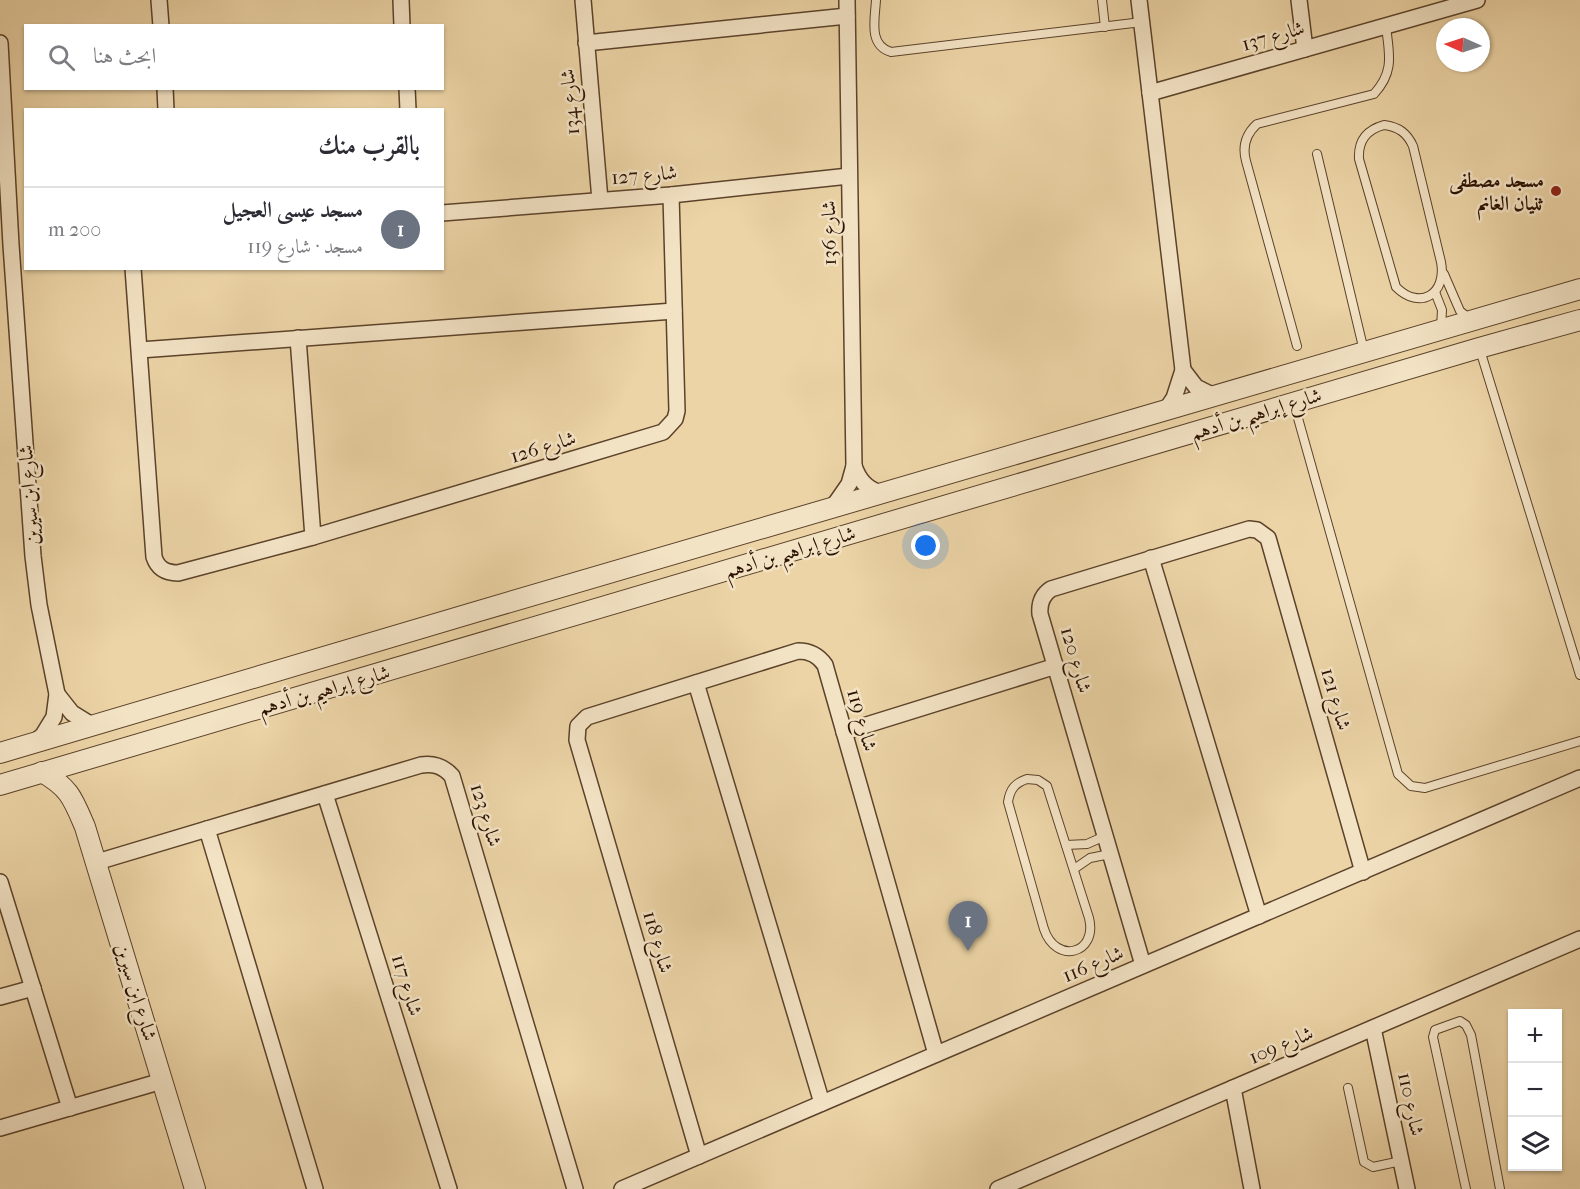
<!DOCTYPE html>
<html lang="ar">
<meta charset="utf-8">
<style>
body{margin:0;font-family:"IM FELL French Canon",Amiri,serif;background:#f7f7f7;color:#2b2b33;direction:rtl}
.controls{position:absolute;right:18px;bottom:18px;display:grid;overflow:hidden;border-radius:0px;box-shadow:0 2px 4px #0004}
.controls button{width:54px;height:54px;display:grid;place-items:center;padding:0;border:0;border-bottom:2px solid #e1e1e2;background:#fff;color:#2b2b33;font:30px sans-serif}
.compass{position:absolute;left:1436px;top:18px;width:54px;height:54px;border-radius:50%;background:#fff;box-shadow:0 2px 4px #0004;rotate:273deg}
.you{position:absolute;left:926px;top:546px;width:21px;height:21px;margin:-15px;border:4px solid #fff;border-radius:50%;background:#1a73e8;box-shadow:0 0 0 9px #1a73e833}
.badge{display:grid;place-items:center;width:39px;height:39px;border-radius:50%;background:#0f766e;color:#fff;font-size:20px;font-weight:700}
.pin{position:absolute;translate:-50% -50px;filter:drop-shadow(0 2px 3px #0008)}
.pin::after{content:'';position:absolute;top:32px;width:21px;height:18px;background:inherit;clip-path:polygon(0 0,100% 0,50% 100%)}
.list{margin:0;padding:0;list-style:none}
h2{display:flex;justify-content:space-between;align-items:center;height:78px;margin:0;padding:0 24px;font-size:26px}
h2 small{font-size:20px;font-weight:400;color:#7c7c81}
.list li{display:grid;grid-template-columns:39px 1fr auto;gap:18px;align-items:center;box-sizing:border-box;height:84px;padding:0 24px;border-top:2px solid #e1e1e2}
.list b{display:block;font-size:22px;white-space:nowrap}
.list p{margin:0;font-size:20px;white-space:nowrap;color:#7c7c81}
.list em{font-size:20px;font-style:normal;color:#7c7c81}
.icon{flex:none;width:33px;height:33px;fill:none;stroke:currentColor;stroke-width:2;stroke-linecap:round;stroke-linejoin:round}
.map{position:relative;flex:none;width:1580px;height:1189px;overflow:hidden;direction:ltr}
.search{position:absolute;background:#fff;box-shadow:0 2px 4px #0004;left:24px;top:24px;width:420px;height:66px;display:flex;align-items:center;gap:15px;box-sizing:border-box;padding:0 21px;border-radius:0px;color:#7c7c81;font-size:22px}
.panel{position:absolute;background:#fff;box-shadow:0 2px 4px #0004;left:24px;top:108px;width:420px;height:162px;border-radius:0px;direction:rtl}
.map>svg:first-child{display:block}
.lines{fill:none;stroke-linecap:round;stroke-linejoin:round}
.service-casing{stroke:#5b422a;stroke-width:10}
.minor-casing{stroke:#5b422a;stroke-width:18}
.tertiary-casing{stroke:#5b422a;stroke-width:22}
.service{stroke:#f3e3c5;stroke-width:8}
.minor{stroke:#f3e3c5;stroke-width:15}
.tertiary{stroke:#f3e3c5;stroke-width:20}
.poi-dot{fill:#8f2418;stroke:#f3e3c5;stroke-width:2}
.labels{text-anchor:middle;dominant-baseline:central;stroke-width:5;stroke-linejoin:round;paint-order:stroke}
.street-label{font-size:20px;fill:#2b1100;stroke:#f3e3c5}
.poi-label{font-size:20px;font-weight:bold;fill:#2b1100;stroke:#f3e3c5;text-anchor:end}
</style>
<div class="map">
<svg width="1580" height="1189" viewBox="0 0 1580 1189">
<rect width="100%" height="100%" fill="#ecd4a6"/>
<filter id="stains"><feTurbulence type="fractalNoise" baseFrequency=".00333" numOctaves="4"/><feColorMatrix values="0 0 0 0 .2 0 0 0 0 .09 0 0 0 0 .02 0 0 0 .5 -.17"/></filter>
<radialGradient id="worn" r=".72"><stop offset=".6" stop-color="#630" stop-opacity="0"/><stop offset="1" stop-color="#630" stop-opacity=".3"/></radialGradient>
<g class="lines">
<!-- service casing -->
<g class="service-casing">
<g id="service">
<path d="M876,0C875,19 868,45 891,52L1142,22"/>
<polyline points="1102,0 1105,27"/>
<path d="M1384,125C1399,127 1407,133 1413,146L1441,262C1447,294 1420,311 1396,287L1359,159C1358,141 1366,130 1384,125Z"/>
<polyline points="1317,154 1364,351"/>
<polyline points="1444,274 1460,311 1470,319"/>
<polyline points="1435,292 1442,310 1441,328"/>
<path d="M1297,346L1246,161C1242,146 1246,134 1257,124L1374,94C1395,71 1389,54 1386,26"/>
<polyline points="1480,350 1580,675"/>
<polyline points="1294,404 1398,774 1411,786 1425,788 1580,741"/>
<path d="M1027,779L1038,780L1047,786L1089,918C1098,954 1056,965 1044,929L1008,802C1010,789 1015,783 1027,779Z"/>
<polyline points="1066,845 1087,844 1105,836"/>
<polyline points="1074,869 1090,858 1110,854"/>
<polyline points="1348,1088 1364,1162 1373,1167 1401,1161"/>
<polyline points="1466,1189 1433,1037 1435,1030 1460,1021 1466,1025 1471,1035 1500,1189"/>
</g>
</g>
<!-- minor casing -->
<g class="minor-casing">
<g id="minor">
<polyline points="159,0 161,26"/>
<polyline points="401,0 402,26"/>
<polyline points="583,0 600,200"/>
<polyline points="1139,0 1183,370 1174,398 1166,410"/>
<polyline points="1299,0 1305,49"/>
<polyline points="0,43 11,245 33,556 39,605 57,694 54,717 43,735 36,741"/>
<polyline points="586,43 847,16"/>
<polyline points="165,88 166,110"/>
<polyline points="407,88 408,110"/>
<polyline points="1150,93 1477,0"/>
<polyline points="442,213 671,195 849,176"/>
<path d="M133,268L154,557C158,569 166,573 178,573L313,537L663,432L675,419L677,411L671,195"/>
<polyline points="298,338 313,537"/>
<polyline points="140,350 674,311"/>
<polyline points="1183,370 1196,387 1214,396"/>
<path d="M854,466C859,480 866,488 880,493"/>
<polyline points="833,507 849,484 854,466 847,0"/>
<polyline points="1151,558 1259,916"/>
<polyline points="696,683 822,1103"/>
<polyline points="57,694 72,713 93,726"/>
<polyline points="844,732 1056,666"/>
<polyline points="325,794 449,1189"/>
<polyline points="207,829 315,1189"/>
<path d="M97,862L421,765C434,763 443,766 452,776L575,1189"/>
<polyline points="0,882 70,1108"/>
<path d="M1143,965L1040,614C1039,603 1042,595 1051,589L1249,529L1257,530L1268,538L1363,872"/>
<polyline points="0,997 33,988"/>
<polyline points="1373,1028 1407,1189"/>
<polyline points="1233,1088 1252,1189"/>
<polyline points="0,1128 162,1081"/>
<path d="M699,1156L577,740L578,726L587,717L798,651C810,651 818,655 825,665L936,1054"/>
<polyline points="622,1189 1580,778"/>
<polyline points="998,1189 1580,939"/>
</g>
</g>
<!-- tertiary casing -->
<g class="tertiary-casing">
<g id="tertiary">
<polyline points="0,753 479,611 1580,289"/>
<path d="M42,772C70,788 73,799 85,827L195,1189"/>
<polyline points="0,785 1479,348 1580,320"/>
</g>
</g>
<!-- service -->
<use href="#service" class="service"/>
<!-- minor -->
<use href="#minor" class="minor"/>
<!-- tertiary -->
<use href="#tertiary" class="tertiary"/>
</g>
<!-- markers -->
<circle class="poi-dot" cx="1556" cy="191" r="6"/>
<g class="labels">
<!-- street labels -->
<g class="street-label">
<text transform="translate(1273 36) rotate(-16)">شارع 137</text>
<text transform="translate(570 102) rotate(-95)">شارع 134</text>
<text transform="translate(644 175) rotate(-5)">شارع 127</text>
<text transform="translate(829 233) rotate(-91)">شارع 136</text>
<text transform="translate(1256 414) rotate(-17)">شارع إبراهيم بن أدهم</text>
<text transform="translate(543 447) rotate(-17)">شارع 126</text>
<text transform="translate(29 495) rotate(-94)">شارع ابن سيرين</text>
<text transform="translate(790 552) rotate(-17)">شارع إبراهيم بن أدهم</text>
<text transform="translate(1076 660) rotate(74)">شارع 120</text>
<text transform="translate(324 690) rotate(-16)">شارع إبراهيم بن أدهم</text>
<text transform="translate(1336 699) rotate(74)">شارع 121</text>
<text transform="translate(862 720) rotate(74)">شارع 119</text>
<text transform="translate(486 815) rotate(73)">شارع 123</text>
<text transform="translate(658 942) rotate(74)">شارع 118</text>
<text transform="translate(1093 964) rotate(-23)">شارع 116</text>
<text transform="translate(407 985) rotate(73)">شارع 117</text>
<text transform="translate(136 992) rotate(73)">شارع ابن سيرين</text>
<text transform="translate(1281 1045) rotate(-23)">شارع 109</text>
<text transform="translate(1411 1104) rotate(78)">شارع 110</text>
</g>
<!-- poi labels -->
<g class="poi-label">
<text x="1544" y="180">مسجد مصطفى<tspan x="1544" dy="23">ثنيان الغانم</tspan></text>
</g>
</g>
<rect width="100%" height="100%" filter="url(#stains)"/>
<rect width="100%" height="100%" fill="url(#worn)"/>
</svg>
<div class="controls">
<button>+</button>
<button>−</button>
<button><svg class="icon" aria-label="layers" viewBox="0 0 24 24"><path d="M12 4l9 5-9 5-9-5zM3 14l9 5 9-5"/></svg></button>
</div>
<svg class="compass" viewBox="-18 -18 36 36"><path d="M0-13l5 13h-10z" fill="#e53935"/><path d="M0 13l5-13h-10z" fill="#7c7c81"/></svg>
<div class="you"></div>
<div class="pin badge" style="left:968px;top:951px;background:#6b7280">1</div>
<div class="search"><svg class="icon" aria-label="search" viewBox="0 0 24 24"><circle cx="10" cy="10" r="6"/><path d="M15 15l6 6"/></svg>ابحث هنا</div>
<section class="panel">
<h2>بالقرب منك<small></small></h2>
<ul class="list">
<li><span class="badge" style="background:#6b7280">1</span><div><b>مسجد عيسى العجيل</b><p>مسجد · شارع 119</p></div><em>200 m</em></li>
</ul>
</section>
</div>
